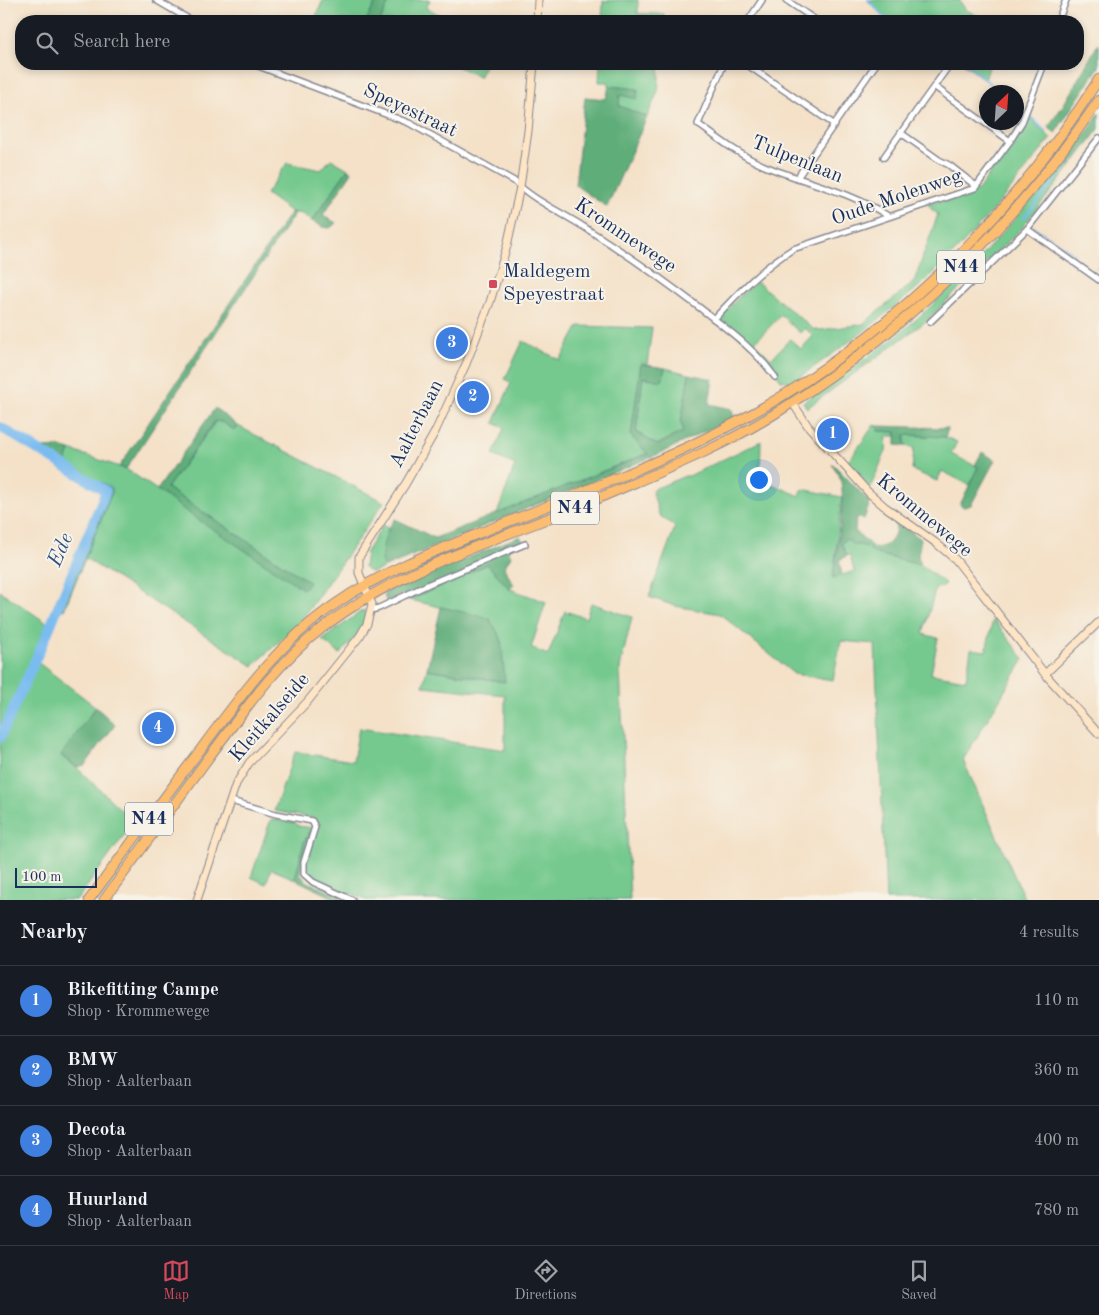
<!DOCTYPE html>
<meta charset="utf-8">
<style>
body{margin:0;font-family:"Old Standard TT",serif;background:#20242c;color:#f1f3f6}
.compass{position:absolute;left:979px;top:85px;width:45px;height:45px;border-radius:50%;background:#171b24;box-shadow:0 2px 8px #0003;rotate:25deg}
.scale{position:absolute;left:15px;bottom:12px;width:82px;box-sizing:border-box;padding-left:5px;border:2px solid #1b2f5e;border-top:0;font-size:14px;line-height:18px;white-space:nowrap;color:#1b2f5e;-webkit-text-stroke:4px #f7f3e8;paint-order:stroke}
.you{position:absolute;left:758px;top:479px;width:18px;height:18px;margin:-12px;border:4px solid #fff;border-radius:50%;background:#1a73e8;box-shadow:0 0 0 8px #1a73e833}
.badge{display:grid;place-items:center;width:32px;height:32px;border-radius:50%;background:#d1495b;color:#fff;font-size:16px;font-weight:700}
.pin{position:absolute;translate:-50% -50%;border:2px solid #fff;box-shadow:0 1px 5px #0006}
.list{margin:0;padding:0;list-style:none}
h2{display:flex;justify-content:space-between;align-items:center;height:65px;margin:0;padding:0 20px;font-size:21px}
h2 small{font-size:16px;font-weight:400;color:#9ea1a6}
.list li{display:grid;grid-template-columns:32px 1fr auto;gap:15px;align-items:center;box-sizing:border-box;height:70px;padding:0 20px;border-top:1px solid #363941}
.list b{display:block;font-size:19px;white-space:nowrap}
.list p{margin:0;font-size:16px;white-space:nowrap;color:#9ea1a6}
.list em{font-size:16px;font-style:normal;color:#9ea1a6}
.icon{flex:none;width:28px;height:28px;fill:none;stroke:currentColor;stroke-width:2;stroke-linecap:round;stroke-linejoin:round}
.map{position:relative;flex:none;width:1099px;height:900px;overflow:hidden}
.search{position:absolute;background:#171b24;box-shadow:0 2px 8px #0003;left:15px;right:15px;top:15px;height:55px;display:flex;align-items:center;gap:12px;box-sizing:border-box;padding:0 18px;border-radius:20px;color:#9ea1a6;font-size:19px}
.sheet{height:345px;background:#171b24}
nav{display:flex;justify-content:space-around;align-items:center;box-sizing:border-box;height:70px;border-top:1px solid #363941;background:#171b24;font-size:14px;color:#9ea1a6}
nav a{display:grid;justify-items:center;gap:2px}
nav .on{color:#d1495b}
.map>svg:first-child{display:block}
.green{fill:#74c98e;stroke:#487c76}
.forest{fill:#5fad79;stroke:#3d6e6c}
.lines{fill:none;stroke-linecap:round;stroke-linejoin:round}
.stream{stroke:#7abcf0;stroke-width:2}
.river{stroke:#7abcf0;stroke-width:10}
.street-casing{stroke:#888893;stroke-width:8}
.secondary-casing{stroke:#888893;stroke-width:9}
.highway-casing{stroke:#888893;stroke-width:11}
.street{stroke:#fff;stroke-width:5}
.secondary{stroke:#fee5c5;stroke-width:7}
.highway{stroke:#fcbd6f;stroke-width:9}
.poi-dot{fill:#d1495b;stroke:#f7f3e8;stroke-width:2}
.labels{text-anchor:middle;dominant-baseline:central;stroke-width:4;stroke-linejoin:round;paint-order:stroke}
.shield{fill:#f7f3e8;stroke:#5d6a87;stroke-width:1}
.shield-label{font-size:19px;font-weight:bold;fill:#1b2f5e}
.street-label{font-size:20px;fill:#1b2f5e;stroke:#f7f3e8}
.poi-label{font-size:20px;fill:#1b2f5e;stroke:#f7f3e8;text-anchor:start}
.water-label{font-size:21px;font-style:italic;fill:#335282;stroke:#f7f3e8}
</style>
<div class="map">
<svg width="1099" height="900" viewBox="0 0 1099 900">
<rect width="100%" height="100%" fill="#f7f3e8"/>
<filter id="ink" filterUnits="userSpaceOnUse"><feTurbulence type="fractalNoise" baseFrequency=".02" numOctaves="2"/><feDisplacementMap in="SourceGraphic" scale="10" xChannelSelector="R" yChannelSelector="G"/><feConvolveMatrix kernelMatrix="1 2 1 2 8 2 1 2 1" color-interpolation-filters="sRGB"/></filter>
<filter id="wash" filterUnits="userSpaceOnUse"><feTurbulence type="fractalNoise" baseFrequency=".0096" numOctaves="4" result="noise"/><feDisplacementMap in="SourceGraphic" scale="20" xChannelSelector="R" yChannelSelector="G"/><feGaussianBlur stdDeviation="1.12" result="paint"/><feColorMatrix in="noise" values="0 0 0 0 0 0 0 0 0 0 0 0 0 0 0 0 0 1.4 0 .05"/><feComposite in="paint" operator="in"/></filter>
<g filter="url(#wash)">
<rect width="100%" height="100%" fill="#f4e1c8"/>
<!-- green -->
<g class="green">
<polygon points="323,0 377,0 366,21 346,21 343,19 341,21 314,21"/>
<polygon points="390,0 430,0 426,8 453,21 380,21"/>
<polygon points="617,0 638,0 638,14 664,14 663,21 602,21 603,1"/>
<polygon points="867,0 959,0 966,10 988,21 888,21"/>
<polygon points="453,64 486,64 479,77"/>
<polygon points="600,64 660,64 658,91 647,117 619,106 619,95 637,89 609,86 609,82 599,82"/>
<polygon points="964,64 990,64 985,80"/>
<path d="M1029,117L1051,138C1012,188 972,238 925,281C883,318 838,351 792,382L781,380L768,362L754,349L758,346L771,359L790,339L801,349L813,336L805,328L800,333L781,315L751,346L720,320L721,316L745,291L757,282L813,329L821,330L863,324L914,282L938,214L933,211L928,204L978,190Z"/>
<polygon points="331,159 348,169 312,221 302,214 291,212 266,194 287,163 321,170"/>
<path d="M1062,163L1071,166L1021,229L925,322L807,408L803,402C845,373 890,344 928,309C977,264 1020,214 1062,163Z"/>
<polygon points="579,326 652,328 647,365 641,364 631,436 648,453 497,514 515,465 493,455 504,428 494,423 511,383 505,379 523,341 560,360"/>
<polygon points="665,368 689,374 681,423 684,431 657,445 636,432 643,377 662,380"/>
<polygon points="216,421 222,422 235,430 238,426 384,502 300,622 253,666 85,558 112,492 65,464 70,450 126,469 303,589 309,582 167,488"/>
<polygon points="874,425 878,426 878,431 896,432 896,436 887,436 886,451 870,488 847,463"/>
<polygon points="905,435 945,437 957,442 951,454 978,467 969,485 942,471 937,481 912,470 914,448 905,446"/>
<path d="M761,441L760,479L800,496L802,489L842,497L833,578L854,571L850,555L847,556L841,542L847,539L853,545C862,545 867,545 873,553L920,565L945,583L942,588L936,587L923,634L938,638L931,674L966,680L971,649L986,651L993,619L1024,659L963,760L1025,900H886L875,644L841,641L833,680L794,674L720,614L675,606L649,597L675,527L659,515L652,490L685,476H689Z"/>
<path d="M383,525L388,528L381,561L385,567C377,571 371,576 364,567L366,552Z"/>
<path d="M488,564L510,589L546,602L531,648L548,655L565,611L586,618L591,603L632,617L620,668L630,900H366L350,893L347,897C334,890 310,884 305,869L317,831C319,824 317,822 312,818L274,811L295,752L353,761L359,728L505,750V695L423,686L427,669L504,682L490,619L410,600Z"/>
<polygon points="0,591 47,623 32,658 96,707 61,756 77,768 134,822 77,900 0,900"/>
<path d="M365,610C372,623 348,645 340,654L322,640L360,612Z"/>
<polygon points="271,819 296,823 298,826 313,828 311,833 304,842 295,879 271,869 266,884 251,877"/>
</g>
<!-- forest -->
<g class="forest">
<polygon points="377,0 390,0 380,21 366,21"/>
<polygon points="1099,42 1099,67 1055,133 1048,127 1064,104"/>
<polygon points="609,86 638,89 637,99 620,95 619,106 647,117 607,207 575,185 585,97 606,99"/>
<polygon points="1099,113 1099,129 1071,166 1062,163 1091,127"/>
<polygon points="348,169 352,172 323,215 336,223 330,228 323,227 312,221"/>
<polygon points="291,212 295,213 126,469 119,467"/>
<path d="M641,364L665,368L662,381L643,377L636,432L657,445L684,431L681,423L689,374L713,379L709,404L732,409L734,417L659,454L385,567L381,561C383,545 385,531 395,519L435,538L648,454L631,436Z"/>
<polygon points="215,408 238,426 235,431 222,422 215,421 167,488 309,582 303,589 190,514 157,490"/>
<polygon points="878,426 948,428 945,437 905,435 905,446 896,445 896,432 878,431"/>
<polygon points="60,447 70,450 65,464 97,483 103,483 111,488 112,492 64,610 54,606 104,492 62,468 65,463 41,450 42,448"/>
<polygon points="982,452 995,460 971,505 964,507 960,505 978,467 975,465"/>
<path d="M833,464L870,502L864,519L856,518L855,531L874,548C884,547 893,544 895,532C896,529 896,527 895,524C893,521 888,518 885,516L886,514L921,539L918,555L920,565L873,553C867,545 862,545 853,545L847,539L841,543L847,556L839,560L842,575L833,578C836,553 847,501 840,478C839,473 835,469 832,465Z"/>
<polygon points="520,536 523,542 508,549 511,556 504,568 514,585 510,589 487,564 410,600 405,599 402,594 388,601 385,599 384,593"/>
<polygon points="441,607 489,618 501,638 505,682 427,669"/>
<polygon points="96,707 115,725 85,765 77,767 61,755"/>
<polygon points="309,831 311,833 300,874 308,882 339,896 343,900 338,900 295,879 304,842"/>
</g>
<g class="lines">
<!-- stream -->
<g class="stream">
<polyline points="868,0 888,21"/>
<polyline points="967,64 1000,92"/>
<polyline points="1016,107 1023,113"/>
<polyline points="1030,116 1045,131"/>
<polyline points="1023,219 1066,167 1071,158"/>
<polyline points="1034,227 1074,254"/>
<polyline points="1097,268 1099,269"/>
</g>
<!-- river -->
<polyline class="river" points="0,427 106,491 47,634 0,738"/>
</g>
</g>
<g filter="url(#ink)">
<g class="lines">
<!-- street casing -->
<g class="street-casing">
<g id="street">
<polyline points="156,0 192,21"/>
<polyline points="786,0 817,21"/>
<polyline points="748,21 762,0"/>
<polyline points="1058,21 1066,0"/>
<path d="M253,64L409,123L514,181C533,200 561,212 584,227C624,252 662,279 700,308C727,329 755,349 775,377"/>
<path d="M724,64L698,124C720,140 742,157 767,167C807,183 852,192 888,216"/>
<polyline points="746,64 835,125"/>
<polyline points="935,87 1010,141"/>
<polyline points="901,133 939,160 949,165 976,186"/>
<path d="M884,157C906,125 928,95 950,64"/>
<polyline points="797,178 876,64"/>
<polyline points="1027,229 1099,280"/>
<path d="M714,319C738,293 763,267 793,249L975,188L1010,141L1022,122L1044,64"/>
<polyline points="930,322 1027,229 1099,138"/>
<polyline points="371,610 379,608 429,584 525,544"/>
<polyline points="231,801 276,814 312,821 315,827 304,862 304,874 313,882 352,900"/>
</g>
</g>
<!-- secondary casing -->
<g class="secondary-casing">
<g id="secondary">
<polyline points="537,21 538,0"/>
<polyline points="792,402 808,426 868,492 884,506 936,543 956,560 1045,674 1099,734"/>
<polyline points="1045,674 1099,622"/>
<polyline points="197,900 236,784 249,763 308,701 360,636 367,624 372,604 359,573 359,557 406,483 435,432 466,364 490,302 507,246 520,187 528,131 534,64"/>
</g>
</g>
<!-- highway casing -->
<g class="highway-casing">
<g id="highway">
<path d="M89,900C126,850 163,799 201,749C241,695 280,641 337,603C383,571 435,551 487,530C533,512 578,494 624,475C686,449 751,418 807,380C924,302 1024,197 1099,79"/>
<path d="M104,900C139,852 174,805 209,757C243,712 276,664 321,629C403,565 505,538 599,498C659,472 721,448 776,413C905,332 1014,225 1099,100"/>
</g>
</g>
<!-- street -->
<use href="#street" class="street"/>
<!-- secondary -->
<use href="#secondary" class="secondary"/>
<!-- highway -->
<use href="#highway" class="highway"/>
</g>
</g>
<!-- markers -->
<rect class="poi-dot" x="488" y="279" width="10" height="10" rx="2.5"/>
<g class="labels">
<!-- shield labels -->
<g class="shield">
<rect x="937" y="250.5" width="48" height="33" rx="4"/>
<rect x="551" y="491.5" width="48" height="33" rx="4"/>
<rect x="125" y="802.5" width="48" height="33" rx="4"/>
</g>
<g class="shield-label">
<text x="961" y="267">N44</text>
<text x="575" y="508">N44</text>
<text x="149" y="819">N44</text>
</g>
<!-- street labels -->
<g class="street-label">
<text transform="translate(410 111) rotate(25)">Speyestraat</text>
<text transform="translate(797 160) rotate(22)">Tulpenlaan</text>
<text transform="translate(897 198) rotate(-19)">Oude Molenweg</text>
<text transform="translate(625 236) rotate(34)">Krommewege</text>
<text transform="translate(417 424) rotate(-63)">Aalterbaan</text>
<text transform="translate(924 516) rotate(40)">Krommewege</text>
<text transform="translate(270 718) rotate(-49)">Kleitkalseide</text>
</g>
<!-- poi labels -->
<g class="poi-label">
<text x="503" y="272">Maldegem<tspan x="503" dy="23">Speyestraat</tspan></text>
</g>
<!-- water labels -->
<g class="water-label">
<text transform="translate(61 550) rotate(-67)">Ede</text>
</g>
</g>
</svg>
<svg class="compass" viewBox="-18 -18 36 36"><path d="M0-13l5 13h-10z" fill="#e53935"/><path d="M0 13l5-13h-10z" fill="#9ea1a6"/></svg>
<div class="scale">100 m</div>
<div class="you"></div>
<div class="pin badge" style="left:833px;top:434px;background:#3f7fe0">1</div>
<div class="pin badge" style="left:473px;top:397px;background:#3f7fe0">2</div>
<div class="pin badge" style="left:452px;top:343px;background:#3f7fe0">3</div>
<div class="pin badge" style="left:158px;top:728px;background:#3f7fe0">4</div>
<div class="search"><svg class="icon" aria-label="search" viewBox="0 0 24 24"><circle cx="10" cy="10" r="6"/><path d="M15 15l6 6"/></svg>Search here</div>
</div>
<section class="sheet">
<h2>Nearby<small>4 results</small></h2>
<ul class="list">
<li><span class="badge" style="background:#3f7fe0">1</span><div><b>Bikefitting Campe</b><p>Shop · Krommewege</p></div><em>110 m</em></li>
<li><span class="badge" style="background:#3f7fe0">2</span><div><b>BMW</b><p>Shop · Aalterbaan</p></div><em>360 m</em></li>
<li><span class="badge" style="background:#3f7fe0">3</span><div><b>Decota</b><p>Shop · Aalterbaan</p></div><em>400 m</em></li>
<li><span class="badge" style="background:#3f7fe0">4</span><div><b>Huurland</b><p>Shop · Aalterbaan</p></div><em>780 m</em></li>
</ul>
</section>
<nav>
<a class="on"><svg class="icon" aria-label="map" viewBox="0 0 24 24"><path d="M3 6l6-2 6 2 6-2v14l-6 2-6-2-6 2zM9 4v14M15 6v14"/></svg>Map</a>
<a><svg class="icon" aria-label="directions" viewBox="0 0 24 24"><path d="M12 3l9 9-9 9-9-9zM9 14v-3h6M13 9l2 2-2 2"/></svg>Directions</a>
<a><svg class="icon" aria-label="saved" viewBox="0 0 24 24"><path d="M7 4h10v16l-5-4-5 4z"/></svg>Saved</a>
</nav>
